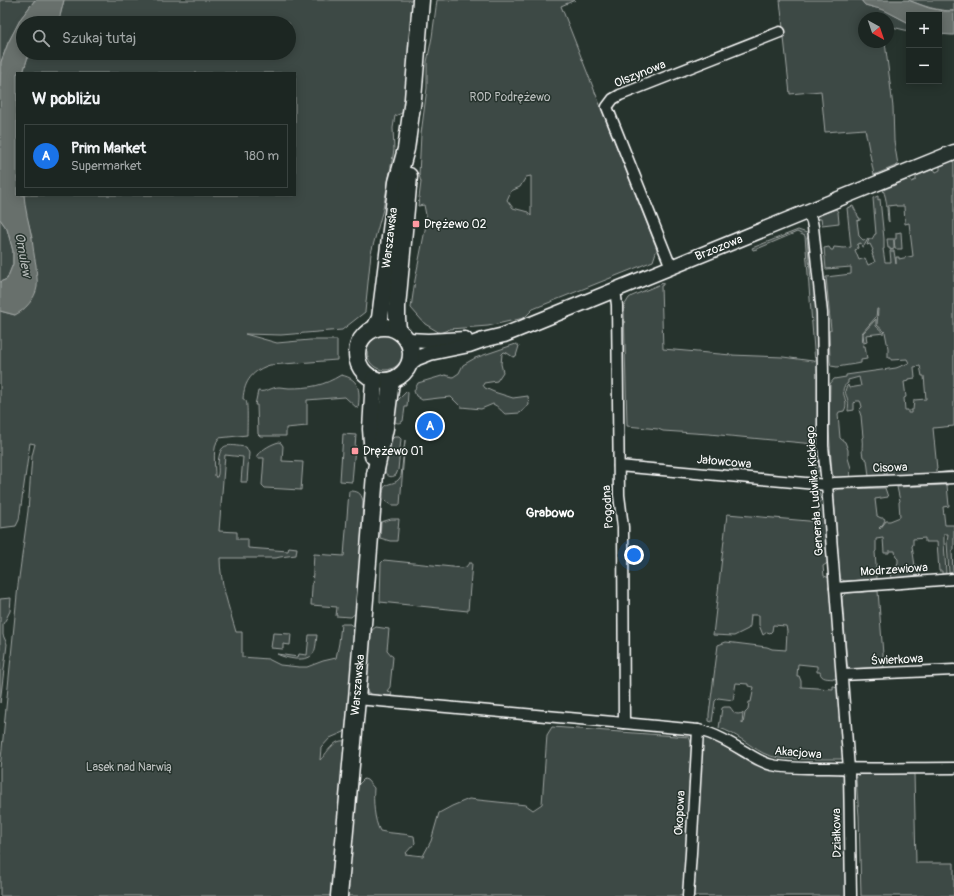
<!DOCTYPE html>
<html lang="pl">
<meta charset="utf-8">
<style>
body{margin:0;font-family:Pangolin,sans-serif;background:#29322f;color:#f1f3f6}
.controls{position:absolute;right:12px;top:12px;display:grid;overflow:hidden;border-radius:0px;box-shadow:0 2px 10px #0003}
.controls button{width:36px;height:36px;display:grid;place-items:center;padding:0;border:0;border-bottom:1px solid #3a4340;background:#1c2622;color:#f1f3f6;font:20px sans-serif}
.compass{position:absolute;left:858px;top:12px;width:36px;height:36px;border-radius:50%;background:#1c2622;box-shadow:0 2px 10px #0003;rotate:140deg}
.you{position:absolute;left:634px;top:555px;width:14px;height:14px;margin:-10px;border:3px solid #fff;border-radius:50%;background:#1a73e8;box-shadow:0 0 0 6px #1a73e833}
.badge{display:grid;place-items:center;width:26px;height:26px;border-radius:50%;background:#1a73e8;color:#fff;font-size:13px;font-weight:700}
.pin{position:absolute;translate:-50% -50%;border:2px solid #fff;box-shadow:0 1px 4px #0006}
.list{margin:0;padding:0;list-style:none}
h2{display:flex;justify-content:space-between;align-items:center;height:52px;margin:0;padding:0 16px;font-size:17px}
h2 small{font-size:13px;font-weight:400;color:#a0a5a5}
.list li{display:grid;grid-template-columns:26px 1fr auto;gap:12px;align-items:center;box-sizing:border-box;height:64px;margin:0 8px 8px;padding:0 8px;border:1px solid #3a4340;border-radius:0px}
.list b{display:block;font-size:15px;white-space:nowrap}
.list p{margin:0;font-size:13px;white-space:nowrap;color:#a0a5a5}
.list em{font-size:13px;font-style:normal;color:#a0a5a5}
.icon{flex:none;width:22px;height:22px;fill:none;stroke:currentColor;stroke-width:2;stroke-linecap:round;stroke-linejoin:round}
.map{position:relative;flex:none;width:954px;height:896px;overflow:hidden}
.search{position:absolute;background:#1c2622;box-shadow:0 2px 10px #0003;left:16px;top:16px;width:280px;height:44px;display:flex;align-items:center;gap:10px;box-sizing:border-box;padding:0 14px;border-radius:22px;color:#a0a5a5;font-size:15px}
.panel{position:absolute;background:#1c2622;box-shadow:0 2px 10px #0003;left:16px;top:72px;width:280px;height:124px;border-radius:0px}
.map>svg:first-child{display:block}
.green{fill:#3e4944;stroke:#9ea4a2;fill-rule:evenodd}
.water{fill:#67706c;stroke:#a4a9a7}
.lines{fill:none;stroke-linecap:round;stroke-linejoin:round}
.street-casing{stroke:#fff;stroke-width:13}
.secondary-casing{stroke:#fff;stroke-width:17}
.primary-casing{stroke:#fff;stroke-width:19}
.street{stroke:#26332d;stroke-width:10}
.secondary{stroke:#26332d;stroke-width:14}
.primary{stroke:#26332d;stroke-width:16}
.poi-dot{fill:#ff9aa2;stroke:#26332d;stroke-width:1.5}
.labels{text-anchor:middle;dominant-baseline:central;stroke-width:3;stroke-linejoin:round;paint-order:stroke}
.street-label{font-size:12px;fill:#fff;stroke:#26332d}
.park-label{font-size:12px;fill:#bbbfbe;stroke:#26332d}
.poi-label{font-size:12px;fill:#fff;stroke:#26332d;text-anchor:start}
.water-label{font-size:13px;font-style:italic;fill:#b3b8b6;stroke:#26332d}
.neighbourhood-label{font-size:13px;font-weight:bold;fill:#fff;stroke:#26332d}
</style>
<div class="map">
<svg width="954" height="896" viewBox="0 0 954 896">
<rect width="100%" height="100%" fill="#26332d"/>
<filter id="ink" filterUnits="userSpaceOnUse"><feTurbulence type="fractalNoise" baseFrequency=".025" numOctaves="2"/><feDisplacementMap in="SourceGraphic" scale="8" xChannelSelector="R" yChannelSelector="G"/><feConvolveMatrix kernelMatrix="1 2 1 2 8 2 1 2 1" color-interpolation-filters="sRGB"/></filter>
<g filter="url(#ink)">
<!-- green -->
<g class="green">
<polygon points="0,0 35,0 21,18 8,43 1,62 0,90"/>
<path d="M64,0H415L405,109L402,113L395,116L393,128L394,150L383,209L371,253L365,312L342,330L281,335L245,334L277,343L310,340H337V360L270,365C253,370 244,381 243,399C244,399 245,400 246,401C248,403 247,430 247,435L219,438C212,446 215,465 215,476L216,477H217C219,473 218,469 218,464C220,441 227,445 246,447L249,453L247,482H241L243,457L225,455L219,531L237,532V539H248V548L288,551L289,547L297,548L296,555L280,557L276,558H220C220,582 229,608 236,632H242V657L268,659L280,665L299,667H307L323,661L336,658L339,643L341,624H350L356,629L347,729L344,732L330,738L321,748L320,760C327,754 333,739 345,741L331,896H0V769L18,585L28,511L32,456L35,444L30,443L19,520L16,526L0,528V311L15,315L32,237L24,206V195H295V73H23L29,53H289V23H57L59,20Z"/>
<path d="M437,0H575L561,6L657,249L653,261L533,309L524,318L488,326L450,329L440,333L425,324L411,308L415,280L427,220L424,205L418,206L421,182L419,175L421,134L427,88V62L432,37ZM531,176V216L528,212L513,208L507,200L511,191L520,187L526,177Z"/>
<polygon points="780,0 861,0 865,5 884,10 909,23 909,31 888,26 888,18 864,18 864,42 885,42 893,107 894,141 898,165 874,175 865,129 825,132 821,91 790,94"/>
<path d="M908,0H954V11C937,11 924,6 908,0Z"/>
<path d="M954,160V426L933,428L937,469H936V473L952,471V472L886,476V464H883V468L885,469L884,476H869L867,460L863,457C861,450 863,445 862,438L863,437L861,416L859,410L862,407L861,403L860,401H856L854,403V410L848,411C848,408 849,404 848,401C847,395 843,392 847,386L848,385L849,388L861,386L859,377L848,380V383C836,390 851,400 844,411L839,412L838,414L840,438L841,439L845,442L848,450V458L851,468L850,477L836,478L832,474L829,430L830,384L834,379L846,377V375L896,368L909,363L907,359L891,360V358H888V348L885,332L877,325L878,309H877L876,317L862,333L863,346H865L867,359L861,360V363L837,367L831,366L830,361L829,331L831,330L826,277L851,274V267L826,269L824,248L829,247L831,250H833L834,247L844,248L851,247L847,208L853,206L859,218H860V220L857,221L859,236L863,240L868,239L864,246L862,247L861,243L857,244L858,248L855,250L859,260L865,258L868,265L875,262L872,254H873L872,251L873,250L870,244L867,245L869,239H872L875,234H876L873,198L878,196V200L880,199L884,239V249H883L885,262H891L890,251H894L896,264V257H899V259L913,256L909,223L905,224L904,206H896V205L888,206L889,222L888,220C887,210 887,199 883,190L909,179L911,182L916,180V176L934,169L936,172L940,170V166ZM920,366L922,376H924L926,399L914,400L913,410H911V413H908V410H905L904,398L906,397L904,382L909,381V379L915,378L914,367Z"/>
<polygon points="836,209 838,212 839,223 822,225 821,219 819,219 820,215"/>
<polygon points="0,219 7,229 13,251 13,264 7,279 0,282"/>
<polygon points="798,230 810,234 807,238 811,280 815,284 819,340 821,470 819,470 816,474 814,444 709,434 663,431 658,429 627,426 624,306 629,298 632,296 663,283 663,285 661,286 663,349 731,355 783,357 813,361 815,362 805,236 797,232 757,249 753,250 752,248"/>
<polygon points="901,232 902,249 895,249 894,240 894,249 890,250 890,248 888,248 887,239 896,239 896,233"/>
<polygon points="876,319 876,326 884,333 866,335 867,342 864,343 863,333"/>
<circle cx="385" cy="352" r="18"/>
<path d="M516,344L519,346L516,356L513,357L507,353L504,352L502,354L501,364L503,372L497,381L484,383L483,385L485,388L494,392L513,398L528,396L529,405L520,413L505,414C501,411 498,406 493,404L481,409L461,407L451,397L439,398L422,400L416,396L414,391L418,383L445,375L453,377L459,373L463,365L475,358L510,346Z"/>
<path d="M341,375C361,379 360,392 358,409L345,397L307,400V426L286,428V436H260L258,434L257,405H255L258,391C265,393 272,387 279,387C282,387 286,388 289,388C310,388 323,386 341,375Z"/>
<path d="M407,391L408,393L407,407H405L403,421C400,423 397,424 394,421L397,401Z"/>
<polygon points="343,434 356,435 352,482 340,481"/>
<path d="M394,437H399L401,439L398,470L396,475C391,478 388,477 385,472L387,446L388,443Z"/>
<path d="M405,440L400,505H392L383,499C383,496 383,491 384,488C388,481 396,486 401,476Z"/>
<path d="M279,442L281,443L283,446L282,461L303,462L301,490L265,488L262,485L264,458H257V455C263,449 271,444 279,442Z"/>
<polygon points="947,485 949,506 943,507 945,525 954,525 954,550 952,551 953,573 949,573 947,542 948,534 944,534 944,542 946,573 942,574 942,571 939,571 937,542 925,542 925,538 913,539 913,545 912,546 915,566 921,566 919,571 920,575 891,578 890,571 895,570 897,568 897,564 898,563 898,559 896,557 895,551 889,551 889,553 884,553 883,538 876,539 876,551 875,552 877,579 845,581 840,579 834,498 834,494 835,491 839,489 885,488 888,497 875,499 877,516 881,518 884,518 885,520 883,524 879,528 880,529 886,521 890,521 900,517 899,502 900,501 897,487"/>
<path d="M813,489C818,491 820,493 821,498H823L829,562L823,566L824,576L830,578L838,676L835,679C829,678 821,680 820,672H817V666L798,664L797,676H799L801,681V687L833,689V686C836,686 837,687 839,690L843,759C832,759 820,759 809,759C793,759 777,760 763,753C748,745 736,733 719,728L722,708L724,707H730C735,714 735,715 743,713L742,723L743,724L745,713L748,710L749,702H751L754,687L748,686V684L736,683L733,700L718,698L715,701L712,722L709,721V714L718,645L726,642L767,647L772,649L786,650L787,631L786,626L773,625L772,631L770,633L767,632L763,635L759,625V615H751L750,626L748,629L734,636L713,635L727,514L820,522L818,494Z"/>
<path d="M349,491C357,491 361,492 363,501L358,611L351,617L336,616L337,607L311,605L314,554L344,556Z"/>
<polygon points="391,519 399,519 397,541 390,541 380,538 381,522"/>
<polygon points="384,560 462,568 466,567 469,563 472,563 468,611 380,602 381,563"/>
<polygon points="878,591 884,667 851,669 848,667 847,664 842,597 846,593"/>
<polygon points="11,598 10,611 6,619 3,624 3,635 7,644 0,703 0,599"/>
<path d="M376,627L389,629L387,650L393,657L390,687L387,691L392,692L391,696C381,696 369,698 365,687L371,632L373,629Z"/>
<polygon points="273,633 291,634 290,645 283,644 283,649 271,648"/>
<path d="M309,635H317C315,652 316,660 295,659C288,658 283,657 277,654L298,657L299,654L307,655Z"/>
<path d="M552,727L689,737L692,745V766L703,739L705,737L718,742L755,765L759,764L837,772L838,774L844,775L845,777L847,896H346L353,820L358,785L364,779L367,780L374,788C373,801 374,820 380,831C392,834 402,833 414,836L415,843L405,854L423,856L431,841L439,813L452,806L469,799L526,805L533,810L542,804L547,735Z"/>
<polygon points="863,773 914,773 916,863 954,863 954,896 861,896 859,816 856,779 858,775"/>
</g>
<!-- water -->
<g class="water">
<path d="M35,0H64L59,20L57,23H23V53H29L23,73H17V195H24C25,210 29,223 32,238C33,247 34,256 36,265C36,272 38,280 37,287C35,299 25,310 15,315L0,311V282L7,279L13,264V251L7,229L0,219V90L1,62L8,43L21,18Z"/>
<polygon points="861,0 908,0 929,8 944,11 954,11 954,35 951,35 939,34 939,15 909,15 909,23 884,10 865,5"/>
</g>
<g class="lines">
<!-- street casing -->
<g class="street-casing">
<g id="street">
<polyline points="808,212 812,222 813,227 822,313 823,375 823,446 827,485 849,769 851,896"/>
<polyline points="671,267 607,107 613,99 620,95 780,32"/>
<polyline points="613,291 616,297 617,305 619,495 623,527 624,723"/>
<polyline points="619,466 827,485 834,483 954,478"/>
<polyline points="835,588 954,579"/>
<polyline points="842,675 954,670"/>
<path d="M357,699L624,723L698,730C716,734 732,744 747,753C755,758 763,763 772,765C790,769 810,768 829,768C871,769 912,768 954,768"/>
<polyline points="688,896 691,853 698,730"/>
</g>
</g>
<!-- secondary casing -->
<g class="secondary-casing">
<g id="secondary">
<polyline points="408,340 428,341 465,339"/>
<polyline points="409,364 417,358 430,353 469,345 483,340 504,335 524,327 954,152"/>
</g>
</g>
<!-- primary casing -->
<g class="primary-casing">
<g id="primary">
<circle cx="384" cy="354" r="27"/>
<polyline points="375,328 380,318 397,182 406,149 413,99 421,0"/>
<polyline points="398,330 397,318 397,307 409,176"/>
<polyline points="373,456 371,429 374,379"/>
<polyline points="339,896 357,699 375,474 385,428 391,381"/>
</g>
</g>
<!-- street -->
<use href="#street" class="street"/>
<!-- secondary -->
<use href="#secondary" class="secondary"/>
<!-- primary -->
<use href="#primary" class="primary"/>
</g>
</g>
<!-- markers -->
<g class="poi-dot">
<rect x="412" y="220" width="8" height="8" rx="2"/>
<rect x="351" y="447" width="8" height="8" rx="2"/>
</g>
<g class="labels">
<!-- street labels -->
<g class="street-label">
<text transform="translate(640 74) rotate(-22)">Olszynowa</text>
<text transform="translate(390 238) rotate(-83)">Warszawska</text>
<text transform="translate(719 248) rotate(-22)">Brzozowa</text>
<text transform="translate(724 462) rotate(5)">Jałowcowa</text>
<text transform="translate(890 468) rotate(-2)">Cisowa</text>
<text transform="translate(815 491) rotate(-94)">Generała Ludwika Kickiego</text>
<text transform="translate(608 507) rotate(-94)">Pogodna</text>
<text transform="translate(894 570) rotate(-4)">Modrzewiowa</text>
<text transform="translate(897 660) rotate(-3)">Świerkowa</text>
<text transform="translate(358 685) rotate(-85)">Warszawska</text>
<text transform="translate(798 753) rotate(5)">Akacjowa</text>
<text transform="translate(680 813) rotate(-87)">Okopowa</text>
<text transform="translate(837 833) rotate(-91)">Działkowa</text>
</g>
<!-- park labels -->
<g class="park-label">
<text x="510" y="97">ROD Podrężewo</text>
<text x="129" y="767">Lasek nad Narwią</text>
</g>
<!-- poi labels -->
<g class="poi-label">
<text x="424" y="224">Drężewo 02</text>
<text x="363" y="451">Drężewo 01</text>
</g>
<!-- water labels -->
<g class="water-label">
<text transform="translate(23 255) rotate(80)">Omulew</text>
</g>
<!-- neighbourhood labels -->
<g class="neighbourhood-label">
<text x="550" y="513">Grabowo</text>
</g>
</g>
</svg>
<div class="controls">
<button>+</button>
<button>−</button>
</div>
<svg class="compass" viewBox="-18 -18 36 36"><path d="M0-13l5 13h-10z" fill="#e53935"/><path d="M0 13l5-13h-10z" fill="#a0a5a5"/></svg>
<div class="you"></div>
<div class="pin badge" style="left:430px;top:426px">A</div>
<div class="search"><svg class="icon" aria-label="search" viewBox="0 0 24 24"><circle cx="10" cy="10" r="6"/><path d="M15 15l6 6"/></svg>Szukaj tutaj</div>
<section class="panel">
<h2>W pobliżu<small></small></h2>
<ul class="list">
<li><span class="badge">A</span><div><b>Prim Market</b><p>Supermarket</p></div><em>180 m</em></li>
</ul>
</section>
</div>
